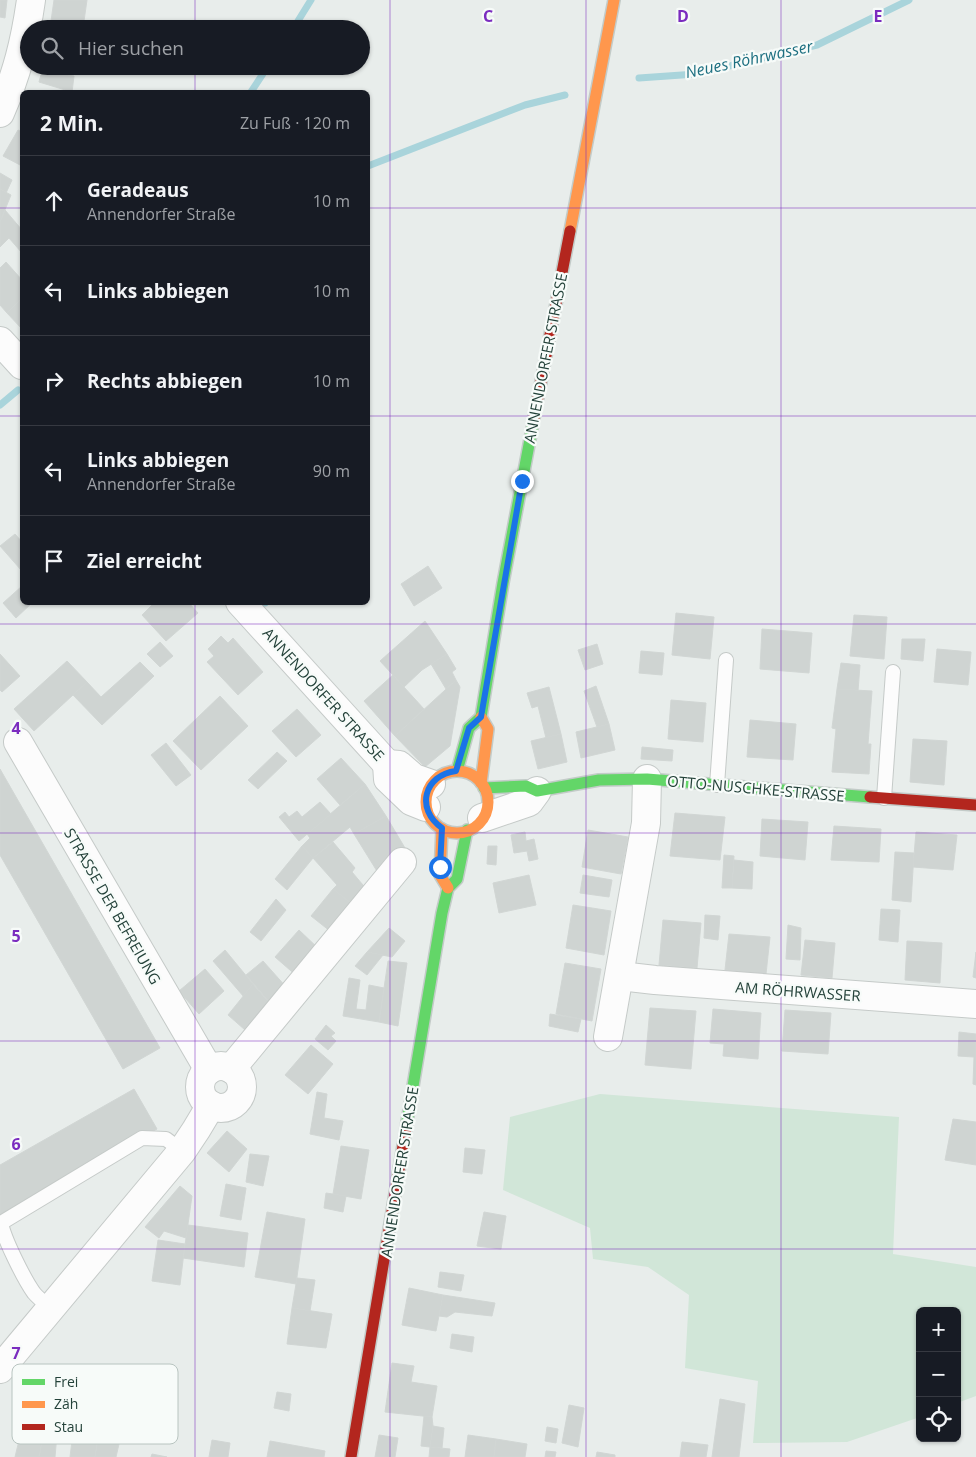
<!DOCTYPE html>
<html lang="de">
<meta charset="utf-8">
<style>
body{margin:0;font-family:"Open Sans",sans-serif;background:#242831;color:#f1f3f6}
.controls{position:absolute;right:15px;bottom:15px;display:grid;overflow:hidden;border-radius:8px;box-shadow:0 1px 4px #0004}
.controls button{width:45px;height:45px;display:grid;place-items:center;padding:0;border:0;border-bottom:1px solid #363941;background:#171b24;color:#f1f3f6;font:25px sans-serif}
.stop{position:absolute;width:15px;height:15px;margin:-11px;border:4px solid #1a73e8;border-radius:50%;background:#fff}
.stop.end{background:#1a73e8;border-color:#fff;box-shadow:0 1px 5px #0008}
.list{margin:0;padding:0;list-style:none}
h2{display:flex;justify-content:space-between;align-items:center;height:65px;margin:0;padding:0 20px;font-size:21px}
h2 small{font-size:16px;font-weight:400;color:#9ea1a6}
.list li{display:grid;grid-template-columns:32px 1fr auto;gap:15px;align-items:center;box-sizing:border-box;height:90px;padding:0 20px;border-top:1px solid #363941}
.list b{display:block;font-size:19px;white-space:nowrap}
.list p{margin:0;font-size:16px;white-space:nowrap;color:#9ea1a6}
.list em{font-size:16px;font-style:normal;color:#9ea1a6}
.icon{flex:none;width:28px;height:28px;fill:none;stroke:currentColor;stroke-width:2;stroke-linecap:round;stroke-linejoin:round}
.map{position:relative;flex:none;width:976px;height:1457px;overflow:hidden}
.search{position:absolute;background:#171b24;box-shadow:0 1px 4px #0004;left:20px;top:20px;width:350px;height:55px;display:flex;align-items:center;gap:12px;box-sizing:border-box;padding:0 18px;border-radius:28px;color:#9ea1a6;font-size:19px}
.panel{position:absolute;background:#171b24;box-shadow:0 1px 4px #0004;left:20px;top:90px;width:350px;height:515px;border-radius:8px}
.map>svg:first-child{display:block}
.green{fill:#d1e6d8}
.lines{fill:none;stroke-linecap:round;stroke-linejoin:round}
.stream{stroke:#a9d4db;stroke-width:7}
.building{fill:#cfd4d2;stroke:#d1d6d4}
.lane-casing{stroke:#c5cac8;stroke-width:16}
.street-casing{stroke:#c5cac8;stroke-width:30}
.fast-casing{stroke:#c3cbc8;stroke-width:14}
.slow-casing{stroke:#c3cbc8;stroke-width:14}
.jam-casing{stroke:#c3cbc8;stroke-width:14}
.lane{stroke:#fcfcfc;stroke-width:14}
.street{stroke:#fcfcfc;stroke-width:28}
.fast{stroke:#63d668;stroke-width:11}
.slow{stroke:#ff974d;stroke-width:11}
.jam{stroke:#b3261e;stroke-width:11}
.route{stroke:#1a73e8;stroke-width:6}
.grid{fill:none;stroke:#7b2cbf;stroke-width:1;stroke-opacity:0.55}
.labels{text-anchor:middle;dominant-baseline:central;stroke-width:4.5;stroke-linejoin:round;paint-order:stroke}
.street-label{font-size:15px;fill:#24423a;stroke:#f7fbf9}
.water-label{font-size:16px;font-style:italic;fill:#1c6f80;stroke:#f7fbf9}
.key{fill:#f7fbf9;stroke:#b8c4c0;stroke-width:1}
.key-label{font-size:14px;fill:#24423a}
.grid-label{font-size:16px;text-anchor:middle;font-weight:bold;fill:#7b2cbf;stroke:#f7fbf9;stroke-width:4.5;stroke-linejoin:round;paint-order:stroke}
</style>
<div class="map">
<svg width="976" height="1457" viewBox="0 0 976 1457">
<rect width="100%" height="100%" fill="#e8edeb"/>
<!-- green -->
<polygon class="green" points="600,1094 899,1117 893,1254 976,1267 976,1396 957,1403 957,1311 920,1311 920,1417 847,1442 753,1443 758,1381 685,1368 689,1295 648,1267 593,1259 590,1228 503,1190 510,1117"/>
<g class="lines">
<!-- stream -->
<g class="stream">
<polyline points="293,29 311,0"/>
<polyline points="639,78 696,74 817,45 909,0"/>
<polyline points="251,92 268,66"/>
<polyline points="368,166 525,105 565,95"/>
<polyline points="0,405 18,390"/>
<polyline points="265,602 265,603"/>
</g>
</g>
<!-- building -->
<g class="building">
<polygon points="0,0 7,0 5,18 0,17"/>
<polygon points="54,0 87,0 83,28 89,29 50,28"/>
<polygon points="58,66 70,66 70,70 58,68"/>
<polygon points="42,71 74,76 72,92 39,82"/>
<polygon points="18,130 22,132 22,166 3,156"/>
<polygon points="0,173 12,180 6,193 0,189"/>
<polygon points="0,189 11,195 0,222"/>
<polygon points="5,210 22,230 22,253 9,238 0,247 0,222"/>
<polygon points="6,262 22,280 22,298 7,313 0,305 0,268"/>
<polygon points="22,298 22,329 7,313"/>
<polygon points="15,534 22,542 22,569 21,570 0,546"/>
<polygon points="428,566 442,588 414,606 401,584"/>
<polygon points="22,586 22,602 33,602 16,618 3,603"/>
<polygon points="155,602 188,602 198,613 166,641 142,615"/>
<polygon points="676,613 714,617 710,659 672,655"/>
<polygon points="854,615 887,617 884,659 850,656"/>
<polygon points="425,621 447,654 422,670 404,687 380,661"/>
<polygon points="762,629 812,633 809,673 760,669"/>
<polygon points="221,636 228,643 233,638 263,672 238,695 207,662 214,656 208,649"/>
<polygon points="902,639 925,639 923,661 901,659"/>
<polygon points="160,642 173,656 160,667 147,654"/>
<polygon points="597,644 603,664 585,670 578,650"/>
<polygon points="937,649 971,652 968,685 934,682"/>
<polygon points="641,651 664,653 662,675 639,673"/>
<polygon points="0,654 20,676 2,692 0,690"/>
<polygon points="447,654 456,669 452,672 456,680 446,689 431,664"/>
<polygon points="67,661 87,682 34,731 14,709"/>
<polygon points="140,662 154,676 102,725 73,695 87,682 101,697"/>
<polygon points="841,663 860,665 858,691 837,689"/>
<polygon points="393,675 424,709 395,736 364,701"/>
<polygon points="456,680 460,687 450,746 425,767 395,736"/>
<polygon points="596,686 609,724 597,727 584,691"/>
<polygon points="549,687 561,734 546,738 538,706 532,708 527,693"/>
<polygon points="837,689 872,691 868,744 871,744 869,774 832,772 836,729 832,728"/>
<polygon points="220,696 248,726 201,770 173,741"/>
<polygon points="671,700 706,703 703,742 668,739"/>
<polygon points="297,709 321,735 296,757 272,731"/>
<polygon points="750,720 796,724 793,760 747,757"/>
<polygon points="609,724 615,750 581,758 576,732"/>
<polygon points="561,734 567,762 538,769 531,741"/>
<polygon points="913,739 947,741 944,785 910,782"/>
<polygon points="166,743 191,775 176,786 151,755"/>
<polygon points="642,747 673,750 672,761 641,759"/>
<polygon points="277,752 287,761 258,789 248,780"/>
<polygon points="341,758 365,784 340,805 317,779"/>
<polygon points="0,769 160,1048 123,1069 0,855"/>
<polygon points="365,784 386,816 354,834 350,827 313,858 302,846 310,838 307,834"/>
<polygon points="320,802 331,814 299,841 279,817 285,812 289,817 297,811 302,817"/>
<polygon points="675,813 725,817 720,860 670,856"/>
<polygon points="386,816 405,848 391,869 380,876 354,834"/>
<polygon points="762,819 808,822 805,860 760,856"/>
<polygon points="834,826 881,829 879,862 831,860"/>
<polygon points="588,830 628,837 621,874 582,867"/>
<polygon points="525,832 526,841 534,839 538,859 529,861 527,851 514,853 511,835"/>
<polygon points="916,832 957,835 953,870 913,867"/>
<polygon points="333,842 355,868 352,872 368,891 356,907 333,889 337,885 313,858"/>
<polygon points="302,846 313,858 287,890 275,879"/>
<polygon points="488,846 497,846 496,865 487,864"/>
<polygon points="895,852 914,853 911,902 892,900"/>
<polygon points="724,855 734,856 732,888 722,888"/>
<polygon points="734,860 753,862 752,889 732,888"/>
<polygon points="529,875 536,905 499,913 493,883"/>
<polygon points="583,875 612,880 609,897 580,893"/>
<polygon points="333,889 356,907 335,935 311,916"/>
<polygon points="276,899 286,910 261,941 250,932"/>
<polygon points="573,905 611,911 604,955 566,948"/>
<polygon points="881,909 900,910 898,942 879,940"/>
<polygon points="705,915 720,916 718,940 704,938"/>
<polygon points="663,920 701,923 697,968 659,965"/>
<polygon points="788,925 801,928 800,960 786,959"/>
<polygon points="389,928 405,941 392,957 367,952"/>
<polygon points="299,930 320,950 298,977 275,957"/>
<polygon points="729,934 770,937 766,974 725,970"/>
<polygon points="805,940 835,943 832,978 801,975"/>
<polygon points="907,941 942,943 940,983 905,980"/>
<polygon points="225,950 253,984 244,997 213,961"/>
<polygon points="367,952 383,955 367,975 355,966"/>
<polygon points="976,952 976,978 973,977"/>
<polygon points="263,961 287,988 270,1003 246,975"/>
<polygon points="388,961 407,963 398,1026 379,1022"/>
<polygon points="565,963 601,969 592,1021 556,1014"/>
<polygon points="205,969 224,991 199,1014 179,991"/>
<polygon points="349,978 360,980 356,1009 366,1010 369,985 384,988 379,1022 343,1016"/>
<polygon points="253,984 275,1009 253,1037 228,1015"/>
<polygon points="650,1008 696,1011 691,1069 645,1065"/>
<polygon points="713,1009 761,1013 758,1059 723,1056 724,1044 710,1043"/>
<polygon points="785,1010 831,1013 828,1054 782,1051"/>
<polygon points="550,1014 581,1019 578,1032 549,1026"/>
<polygon points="326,1025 335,1033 331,1036 336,1041 328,1050 315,1039"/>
<polygon points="959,1032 976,1034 976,1085 973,1084 974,1057 958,1056"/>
<polygon points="311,1045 333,1064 308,1094 285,1075"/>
<polygon points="134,1089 157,1129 0,1218 0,1165"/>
<polygon points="317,1092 327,1094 324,1118 343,1121 339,1140 310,1134"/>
<polygon points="953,1119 976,1122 976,1165 945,1160"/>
<polygon points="227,1131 247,1149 229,1172 207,1153"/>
<polygon points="341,1146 369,1150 361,1199 333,1194"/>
<polygon points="465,1148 485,1150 482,1174 463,1172"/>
<polygon points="250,1154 269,1156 263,1186 246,1182"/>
<polygon points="226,1184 246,1188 241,1220 220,1216"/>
<polygon points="180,1186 192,1196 186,1238 164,1231 159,1238 145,1227"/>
<polygon points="326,1193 346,1196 343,1212 324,1208"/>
<polygon points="267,1212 305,1219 296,1284 255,1277"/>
<polygon points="484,1212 506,1216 501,1249 477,1246"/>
<polygon points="188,1225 248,1233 244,1267 183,1258"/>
<polygon points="158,1240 185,1244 180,1285 152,1281"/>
<polygon points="440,1272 464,1275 461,1291 438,1287"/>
<polygon points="297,1278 315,1280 310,1311 292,1308"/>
<polygon points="409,1288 443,1295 436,1331 402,1325"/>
<polygon points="443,1295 495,1303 492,1316 455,1312 447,1317 439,1316"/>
<polygon points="292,1308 332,1314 326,1348 287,1344"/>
<polygon points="452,1334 474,1337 472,1352 450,1348"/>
<polygon points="392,1363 414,1366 411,1382 437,1386 432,1417 385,1412"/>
<polygon points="47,1388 104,1395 100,1425 58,1423 55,1457 39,1457 46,1421"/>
<polygon points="277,1392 291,1394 289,1411 274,1408"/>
<polygon points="30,1395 47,1400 46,1421 39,1457 15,1457"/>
<polygon points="720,1399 745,1404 739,1457 712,1457"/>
<polygon points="569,1405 584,1408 578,1447 562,1443"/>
<polygon points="424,1416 432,1417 433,1426 430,1447 421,1446"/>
<polygon points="74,1424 100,1425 95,1457 70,1457"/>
<polygon points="100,1425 122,1431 116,1457 95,1457"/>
<polygon points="433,1426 444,1428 442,1448 430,1447"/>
<polygon points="547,1427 558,1429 556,1443 545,1441"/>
<polygon points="379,1435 398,1438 395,1457 375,1457"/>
<polygon points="468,1435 496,1439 494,1457 465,1457"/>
<polygon points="496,1439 527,1444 525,1457 494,1457"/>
<polygon points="212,1440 230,1443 228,1457 209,1457"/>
<polygon points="270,1441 325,1451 324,1457 267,1457"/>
<polygon points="682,1442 708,1445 706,1457 680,1457"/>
<polygon points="430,1447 450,1449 449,1457 429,1457"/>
<polygon points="546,1451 556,1452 555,1457 545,1457"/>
<polygon points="597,1452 615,1455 615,1457 596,1457"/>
<polygon points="152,1454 167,1457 151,1457"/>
</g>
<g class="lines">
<!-- lane casing -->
<g class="lane-casing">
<g id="lane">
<polyline points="717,785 726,660"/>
<polyline points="884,798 893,672"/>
<path d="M51,1308C46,1304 39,1299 34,1293C24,1279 4,1239 1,1223L142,1138L166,1139L182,1151"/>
</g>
</g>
<!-- street casing -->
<g class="street-casing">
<g id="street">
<path d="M0,113C17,74 25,42 31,0"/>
<polyline points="0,341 22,365"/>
<polyline points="240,602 387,764"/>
<polyline points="18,742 209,1070"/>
<polyline points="387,764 388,779 411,801 426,807"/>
<polyline points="387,764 399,765 414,778 431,784"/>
<polyline points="482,818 529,802 537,791"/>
<polyline points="620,976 655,980 976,1004"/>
<polyline points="608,1037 646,823 647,779"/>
<circle cx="221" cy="1087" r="21"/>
<polyline points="231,1069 402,862"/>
<polyline points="0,1369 182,1151 196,1130 211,1105"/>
</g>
</g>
<!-- fast casing -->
<g class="fast-casing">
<g id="fast">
<polyline points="457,771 469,728 481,717 503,583 534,418"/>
<polyline points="484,788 526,786 537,791 599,780 647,779 870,797"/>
<polyline points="406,1128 442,913 448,888 457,879 467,830"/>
</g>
</g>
<!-- slow casing -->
<g class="slow-casing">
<g id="slow">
<polyline points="570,231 614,0"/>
<polyline points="481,717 488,729 481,783"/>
<circle cx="457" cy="802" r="31"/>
<polyline points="442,829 440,875 448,888"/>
</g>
</g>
<!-- jam casing -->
<g class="jam-casing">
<g id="jam">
<polyline points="534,418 570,231"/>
<polyline points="870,797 976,805"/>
<polyline points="351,1457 406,1128"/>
</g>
</g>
<!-- lane -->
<use href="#lane" class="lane"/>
<!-- street -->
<use href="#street" class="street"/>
<!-- fast -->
<use href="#fast" class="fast"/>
<!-- slow -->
<use href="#slow" class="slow"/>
<!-- jam -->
<use href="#jam" class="jam"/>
</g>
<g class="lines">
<!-- route -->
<path class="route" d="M440,867L442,828C415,809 424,775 456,771L469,728L481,717L522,481"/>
</g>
<!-- grid -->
<path class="grid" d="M195,0V29M390,0V1457M586,0V1457M781,0V1457M195,66V92M0,208H22M368,208H976M0,416H22M368,416H976M195,602V1457M0,624H976M0,833H976M0,1041H976M0,1249H976"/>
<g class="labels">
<!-- street labels -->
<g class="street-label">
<text transform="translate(545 358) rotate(-79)">ANNENDORFER STRASSE</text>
<text transform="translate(324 694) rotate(48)">ANNENDORFER STRASSE</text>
<text transform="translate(756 788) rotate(5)">OTTO-NUSCHKE-STRASSE</text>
<text transform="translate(113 906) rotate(60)">STRASSE DER BEFREIUNG</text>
<text transform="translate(798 991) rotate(4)">AM RÖHRWASSER</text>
<text transform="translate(399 1172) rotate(-81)">ANNENDORFER STRASSE</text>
</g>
<!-- water labels -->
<g class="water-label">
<text transform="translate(749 59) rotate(-12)">Neues Röhrwasser</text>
</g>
</g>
<!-- legend -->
<rect x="12" y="1364" width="166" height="80" rx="8" class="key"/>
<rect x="22" y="1379" width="23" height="6" fill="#63d668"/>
<rect x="22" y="1401" width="23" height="7" fill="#ff974d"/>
<rect x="22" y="1424" width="23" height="6" fill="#b3261e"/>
<g class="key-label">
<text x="54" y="1387">Frei</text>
<text x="54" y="1409">Zäh</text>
<text x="54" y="1432">Stau</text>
</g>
<g class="grid-label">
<text x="488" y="22">C</text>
<text x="683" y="22">D</text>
<text x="878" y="22">E</text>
<text x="16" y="734">4</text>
<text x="16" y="942">5</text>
<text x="16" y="1150">6</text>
<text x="16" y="1359">7</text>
</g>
</svg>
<div class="controls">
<button>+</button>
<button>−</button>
<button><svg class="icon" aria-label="locate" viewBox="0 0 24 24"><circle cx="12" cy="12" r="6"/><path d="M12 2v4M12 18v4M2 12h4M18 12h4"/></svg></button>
</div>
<div class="stop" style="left:440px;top:867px"></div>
<div class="stop end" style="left:522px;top:481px"></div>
<div class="search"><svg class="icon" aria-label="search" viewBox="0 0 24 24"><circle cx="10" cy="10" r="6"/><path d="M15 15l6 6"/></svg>Hier suchen</div>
<section class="panel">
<h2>2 Min.<small>Zu Fuß · 120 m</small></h2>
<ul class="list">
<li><svg class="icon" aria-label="ahead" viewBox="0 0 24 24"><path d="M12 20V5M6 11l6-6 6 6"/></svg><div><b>Geradeaus</b><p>Annendorfer Straße</p></div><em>10 m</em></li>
<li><svg class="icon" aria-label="left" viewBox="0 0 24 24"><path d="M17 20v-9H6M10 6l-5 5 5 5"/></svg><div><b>Links abbiegen</b></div><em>10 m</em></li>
<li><svg class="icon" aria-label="right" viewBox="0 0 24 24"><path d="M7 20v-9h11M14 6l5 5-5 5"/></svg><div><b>Rechts abbiegen</b></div><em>10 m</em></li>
<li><svg class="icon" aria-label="left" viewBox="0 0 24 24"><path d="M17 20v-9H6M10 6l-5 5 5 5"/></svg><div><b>Links abbiegen</b><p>Annendorfer Straße</p></div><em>90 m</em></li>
<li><svg class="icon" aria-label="arrive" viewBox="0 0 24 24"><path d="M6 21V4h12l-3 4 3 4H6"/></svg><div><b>Ziel erreicht</b></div></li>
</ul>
</section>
</div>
